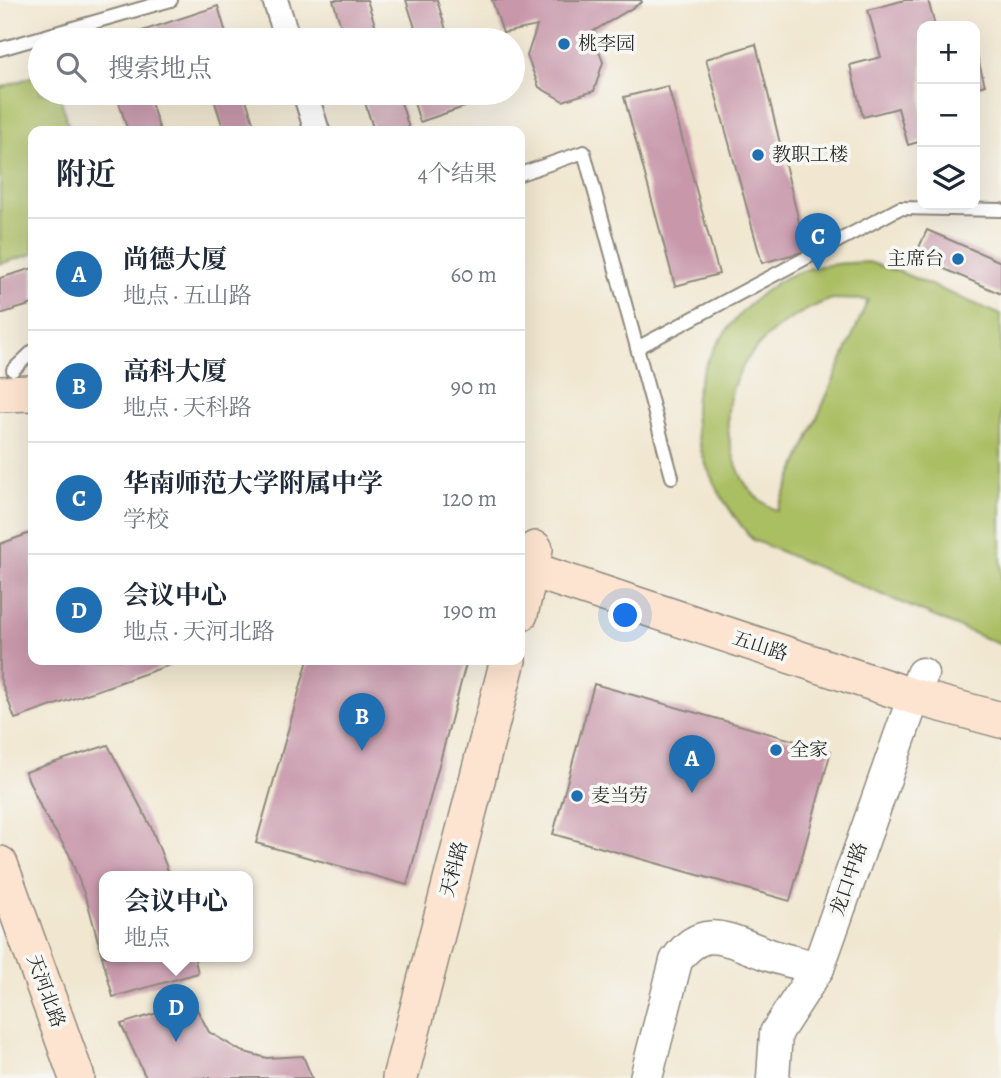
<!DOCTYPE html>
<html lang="zh">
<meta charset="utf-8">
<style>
body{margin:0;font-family:Alegreya,"Noto Serif SC",serif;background:#f6f6f7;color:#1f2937}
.controls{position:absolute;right:21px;top:21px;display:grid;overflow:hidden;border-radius:14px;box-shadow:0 7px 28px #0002}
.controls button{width:63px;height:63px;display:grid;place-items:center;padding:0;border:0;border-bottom:2px solid #e0e1e3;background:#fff;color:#1f2937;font:35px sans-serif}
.you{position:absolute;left:626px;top:616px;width:24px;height:24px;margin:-18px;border:5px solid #fff;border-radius:50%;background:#1a73e8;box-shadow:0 0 0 10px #1a73e833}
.badge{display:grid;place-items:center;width:46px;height:46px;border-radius:50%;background:#1f6fb2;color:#fff;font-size:23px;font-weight:700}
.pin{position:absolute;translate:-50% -58px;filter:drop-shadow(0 2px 4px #0008)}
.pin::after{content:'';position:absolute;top:37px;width:24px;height:21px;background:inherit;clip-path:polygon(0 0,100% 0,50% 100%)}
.popup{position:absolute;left:99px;top:871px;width:154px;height:91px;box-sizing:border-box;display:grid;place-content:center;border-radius:14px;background:#fff;filter:drop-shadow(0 2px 5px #0005);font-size:23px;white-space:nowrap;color:#747a83}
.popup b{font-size:26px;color:#1f2937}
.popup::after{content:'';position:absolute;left:50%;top:100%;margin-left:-14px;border:14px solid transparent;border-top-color:#fff}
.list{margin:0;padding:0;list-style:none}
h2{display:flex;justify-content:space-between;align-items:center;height:91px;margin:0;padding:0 28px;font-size:30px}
h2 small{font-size:23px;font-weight:400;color:#747a83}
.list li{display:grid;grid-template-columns:46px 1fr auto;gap:21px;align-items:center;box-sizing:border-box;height:112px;padding:0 28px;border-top:2px solid #e0e1e3}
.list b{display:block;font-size:26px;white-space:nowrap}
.list p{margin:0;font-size:23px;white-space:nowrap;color:#747a83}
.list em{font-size:23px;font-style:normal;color:#747a83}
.icon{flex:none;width:38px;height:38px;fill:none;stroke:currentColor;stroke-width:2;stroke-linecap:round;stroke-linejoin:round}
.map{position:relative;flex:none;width:1001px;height:1078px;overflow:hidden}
.search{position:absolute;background:#fff;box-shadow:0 7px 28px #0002;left:28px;top:28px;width:497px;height:77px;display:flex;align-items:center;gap:18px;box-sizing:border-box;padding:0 24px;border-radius:38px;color:#747a83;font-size:26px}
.panel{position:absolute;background:#fff;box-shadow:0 7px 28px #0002;left:28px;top:126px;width:497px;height:539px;border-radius:14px}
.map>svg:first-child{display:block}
.green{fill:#aabe62;stroke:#6a7446;stroke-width:2;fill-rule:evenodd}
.building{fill:#c898aa}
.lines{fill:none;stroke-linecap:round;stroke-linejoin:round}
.service-casing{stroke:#8e897e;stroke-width:16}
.minor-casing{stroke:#8e897e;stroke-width:28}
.tertiary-casing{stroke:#8e897e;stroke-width:35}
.secondary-casing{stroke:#8e897e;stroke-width:38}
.service{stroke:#fff;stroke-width:12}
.minor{stroke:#fff;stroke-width:24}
.tertiary{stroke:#fff;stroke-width:32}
.secondary{stroke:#fde4d0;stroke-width:35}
.poi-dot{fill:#1f6fb2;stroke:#f6f6f2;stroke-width:2.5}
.labels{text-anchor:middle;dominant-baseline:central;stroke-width:7;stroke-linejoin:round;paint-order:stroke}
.poi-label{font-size:19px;fill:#2b2b2b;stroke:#f6f6f2;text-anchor:start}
.street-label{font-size:19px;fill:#2b2b2b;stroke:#f6f6f2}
</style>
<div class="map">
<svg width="1001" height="1078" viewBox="0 0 1001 1078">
<rect width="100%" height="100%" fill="#f6f6f2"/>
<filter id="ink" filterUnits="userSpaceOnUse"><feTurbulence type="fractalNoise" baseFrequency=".0143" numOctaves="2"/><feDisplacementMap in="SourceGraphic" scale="14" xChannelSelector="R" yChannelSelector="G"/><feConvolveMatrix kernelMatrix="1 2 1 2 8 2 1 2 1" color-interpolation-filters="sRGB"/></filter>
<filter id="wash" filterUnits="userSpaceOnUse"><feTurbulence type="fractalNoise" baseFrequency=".00686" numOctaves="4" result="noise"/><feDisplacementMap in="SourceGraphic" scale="28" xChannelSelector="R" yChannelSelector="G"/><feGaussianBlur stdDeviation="1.57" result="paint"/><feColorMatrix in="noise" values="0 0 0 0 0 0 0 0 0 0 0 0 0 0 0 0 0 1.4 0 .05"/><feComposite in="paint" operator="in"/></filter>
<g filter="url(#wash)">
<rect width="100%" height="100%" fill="#f1e7d0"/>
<!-- green -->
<g class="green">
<polygon points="40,74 40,93 59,93 70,131 33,131 33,254 0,264 0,88"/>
<path d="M868,262L900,272L1001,315V645L753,540C722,504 696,460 695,411C694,363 737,310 775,284C802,265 837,263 868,262ZM832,299L868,300L777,511C751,497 741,482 733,454C710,378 766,323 832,299Z"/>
</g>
<g id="blocks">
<!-- building -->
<g class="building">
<polygon points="333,0 367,0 380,40 345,40"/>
<polygon points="406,0 437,0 449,40 419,40"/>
<polygon points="492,0 641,0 642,2 592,32 603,62 594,91 563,101 539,87 527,56 537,26 503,33"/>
<polygon points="905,0 928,0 935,26 922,26 922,141 908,145 898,108 863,117 850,65 881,57 868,10"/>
<polygon points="218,6 228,40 115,40"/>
<polygon points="756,44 806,251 762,263 706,59"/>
<polygon points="975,49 985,85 975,88"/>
<polygon points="668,86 719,274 675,286 624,97"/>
<polygon points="116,93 148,93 160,131 128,131"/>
<polygon points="212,93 244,93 256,131 224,131"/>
<polygon points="362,93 398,93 410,131 374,131"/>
<polygon points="411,93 466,93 470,105 420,122"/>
<polygon points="927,230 1001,262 1001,294 915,256"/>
<polygon points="33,268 33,304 0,314 0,278"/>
<polygon points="33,532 33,660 184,660 15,719 0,678 0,544"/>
<polygon points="308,660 467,660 407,885 256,843"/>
<polygon points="594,684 831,751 790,901 553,834"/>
<polygon points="108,745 151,827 170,876 104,876 104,956 194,956 198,973 113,997 88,904 69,854 42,810 25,772"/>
<polygon points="193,1002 209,1032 241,1051 267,1058 303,1056 312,1078 146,1078 121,1024"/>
</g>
</g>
</g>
<g filter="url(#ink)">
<use href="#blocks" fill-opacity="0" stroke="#8e897e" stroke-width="2"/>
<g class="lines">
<!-- service casing -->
<g class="service-casing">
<g id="service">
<polyline points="0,49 171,0"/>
<polyline points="520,174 584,152 672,477"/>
<polyline points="637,348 900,208 1001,210"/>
<polyline points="13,370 33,351"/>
</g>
</g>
<!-- minor casing -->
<g class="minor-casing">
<g id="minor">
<polyline points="275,0 288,40"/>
<polyline points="305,93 317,131"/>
</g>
</g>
<!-- tertiary casing -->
<g class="tertiary-casing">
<g id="tertiary">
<path d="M646,1078L676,961C702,922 728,940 764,953C781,960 800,963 818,968"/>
<polyline points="773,1078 776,1033 818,968 922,674"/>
</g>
</g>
<!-- secondary casing -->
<g class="secondary-casing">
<g id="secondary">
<polyline points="0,394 33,393"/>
<polyline points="520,566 912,696 1001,720"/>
<polyline points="520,614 535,549"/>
<polyline points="0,864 77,1078"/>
<polyline points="400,1078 508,660"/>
</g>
</g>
<!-- service -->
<use href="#service" class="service"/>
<!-- minor -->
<use href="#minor" class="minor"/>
<!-- tertiary -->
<use href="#tertiary" class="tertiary"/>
<!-- secondary -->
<use href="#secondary" class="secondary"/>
</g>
</g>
<!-- markers -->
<g class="poi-dot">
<circle cx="564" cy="44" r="7"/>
<circle cx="758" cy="155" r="7"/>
<circle cx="958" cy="259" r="7"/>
<circle cx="776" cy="750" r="7"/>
<circle cx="577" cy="796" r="7"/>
</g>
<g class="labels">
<!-- poi labels -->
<g class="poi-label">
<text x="578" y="44">桃李园</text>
<text x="772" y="155">教职工楼</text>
<text x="944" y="259" text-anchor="end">主席台</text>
<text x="790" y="750">全家</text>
<text x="591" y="796">麦当劳</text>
</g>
<!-- street labels -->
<g class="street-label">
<text transform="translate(760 646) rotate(18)">五山路</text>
<text transform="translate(454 869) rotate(-75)">天科路</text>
<text transform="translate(849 879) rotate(-71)">龙口中路</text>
<text transform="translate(46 991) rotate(70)">天河北路</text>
</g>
</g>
</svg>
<div class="controls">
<button>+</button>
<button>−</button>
<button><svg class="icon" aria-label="layers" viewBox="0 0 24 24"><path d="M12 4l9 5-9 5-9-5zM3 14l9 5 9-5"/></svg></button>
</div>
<div class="you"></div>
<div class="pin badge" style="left:692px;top:793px">A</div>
<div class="pin badge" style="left:362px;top:751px">B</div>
<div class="pin badge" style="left:818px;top:271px">C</div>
<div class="pin badge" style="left:176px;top:1042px">D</div>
<div class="popup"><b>会议中心</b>地点</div>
<div class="search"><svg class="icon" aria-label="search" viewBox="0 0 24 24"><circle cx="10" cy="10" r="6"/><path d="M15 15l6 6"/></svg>搜索地点</div>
<section class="panel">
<h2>附近<small>4个结果</small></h2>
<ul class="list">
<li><span class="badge">A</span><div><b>尚德大厦</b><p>地点 · 五山路</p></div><em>60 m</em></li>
<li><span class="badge">B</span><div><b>高科大厦</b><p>地点 · 天科路</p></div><em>90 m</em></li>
<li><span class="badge">C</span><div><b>华南师范大学附属中学</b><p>学校</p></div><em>120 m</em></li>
<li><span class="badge">D</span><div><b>会议中心</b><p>地点 · 天河北路</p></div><em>190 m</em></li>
</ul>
</section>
</div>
